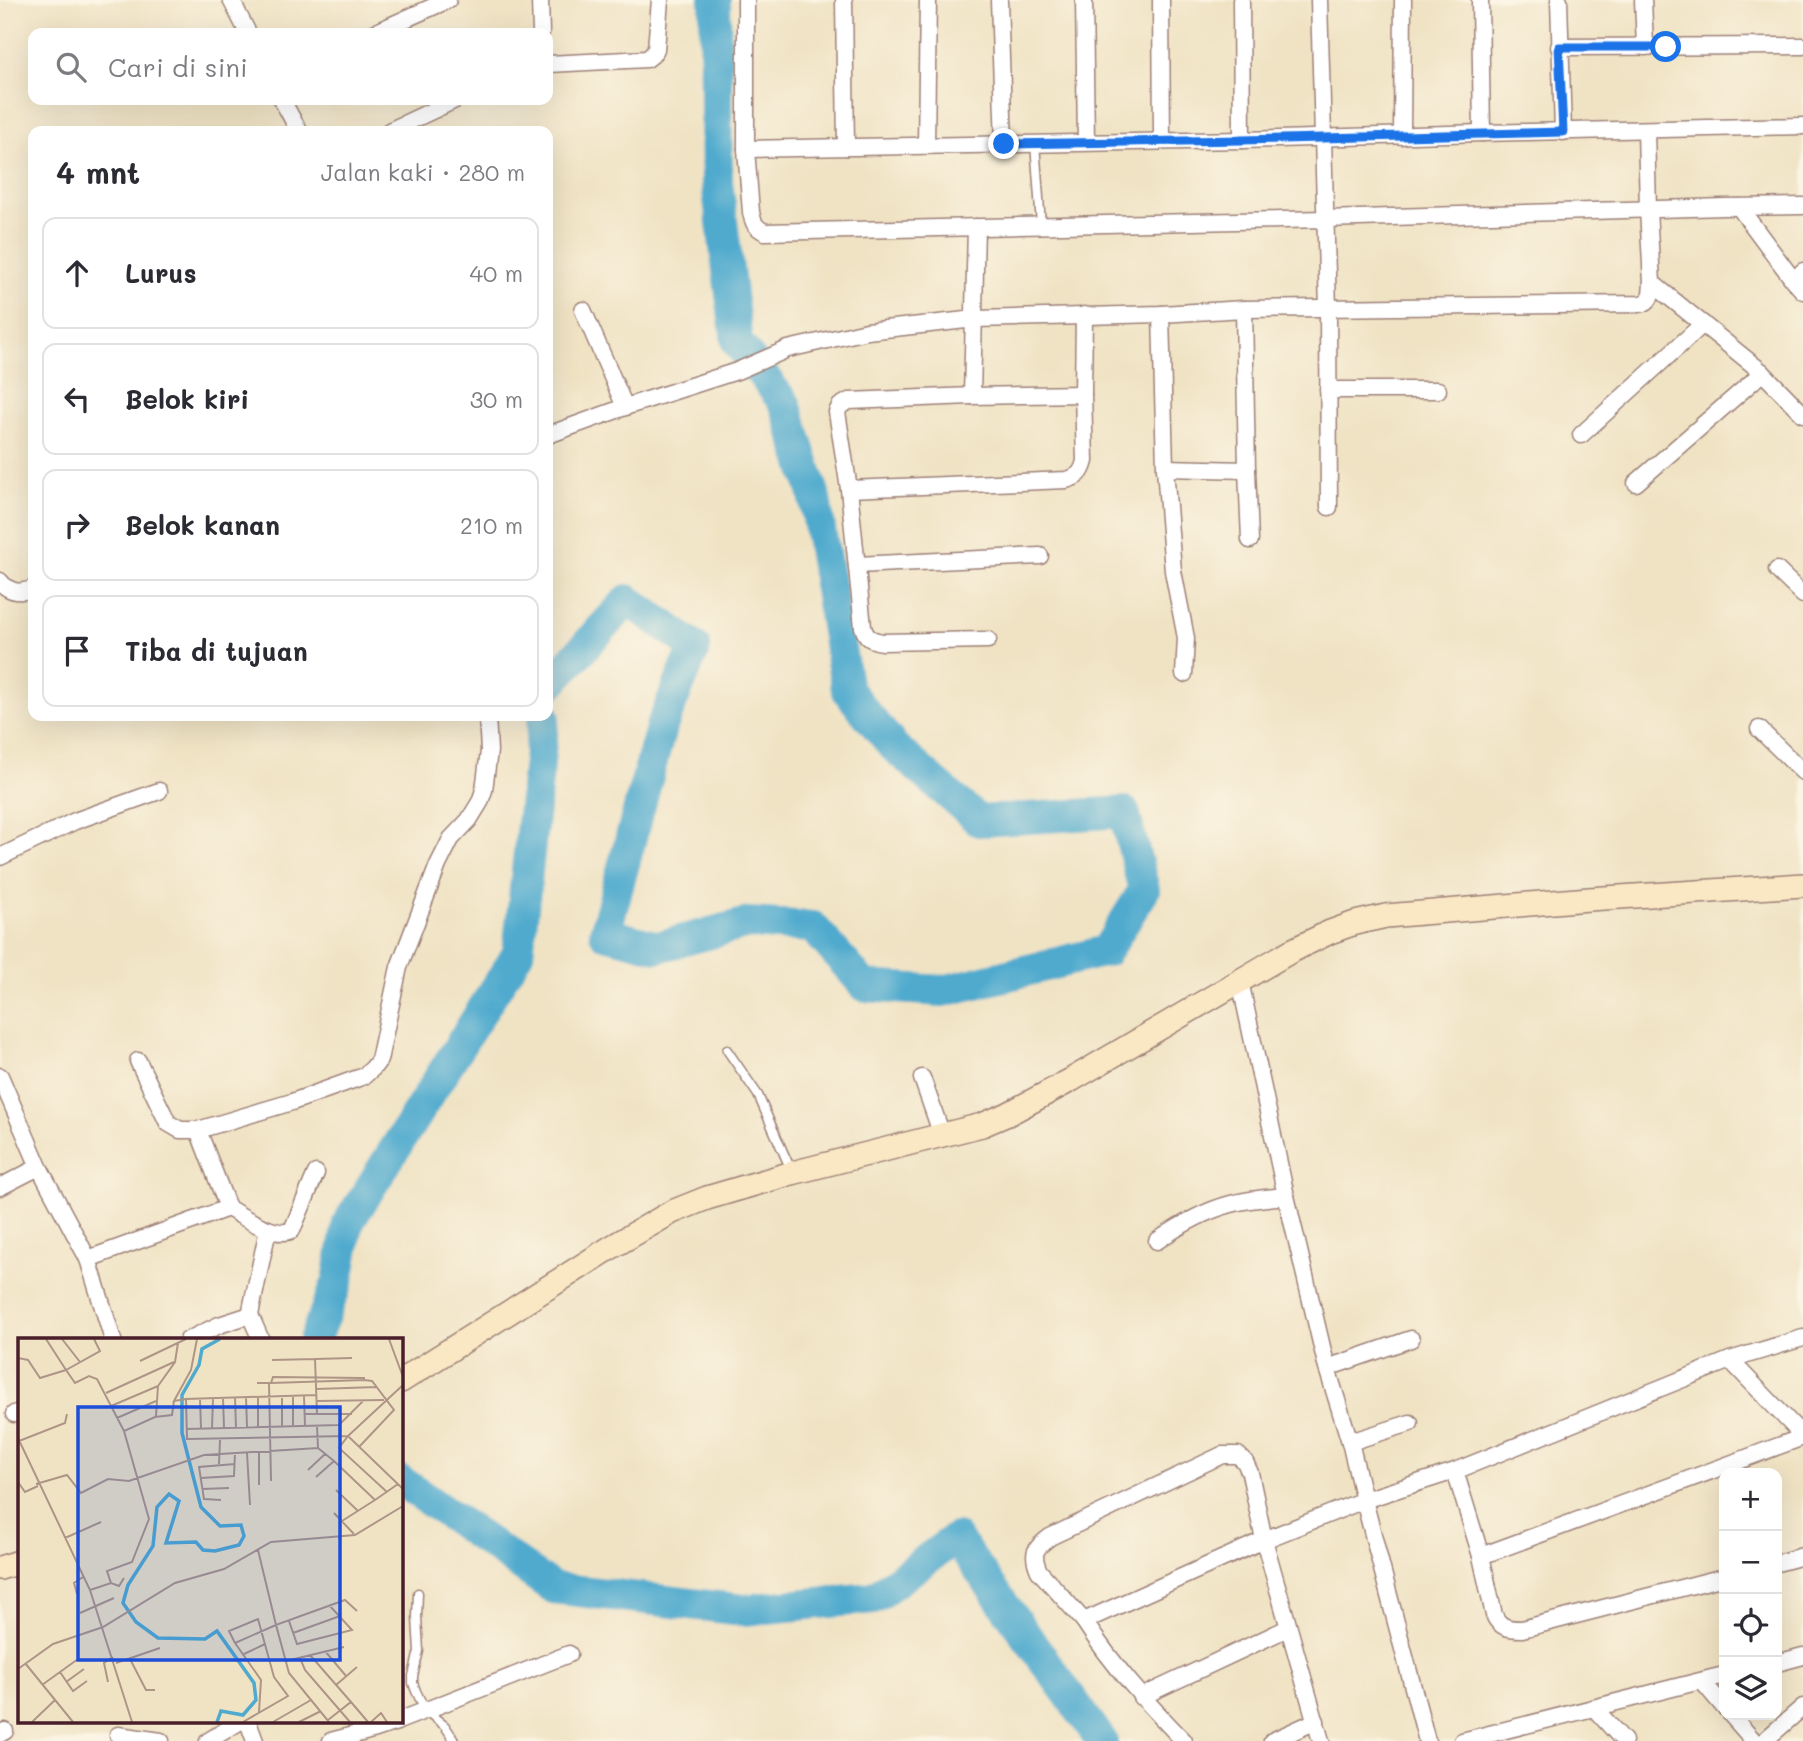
<!DOCTYPE html>
<html lang="id">
<meta charset="utf-8">
<style>
body{margin:0;font-family:Mali,sans-serif;background:#f7f7f7;color:#2b2b33}
.controls{position:absolute;right:21px;bottom:21px;display:grid;overflow:hidden;border-radius:14px;box-shadow:0 7px 28px #0002}
.controls button{width:63px;height:63px;display:grid;place-items:center;padding:0;border:0;border-bottom:2px solid #e1e1e2;background:#fff;color:#2b2b33;font:35px sans-serif}
.stop{position:absolute;width:21px;height:21px;margin:-16px;border:5px solid #1a73e8;border-radius:50%;background:#fff}
.stop.end{background:#1a73e8;border-color:#fff;box-shadow:0 2px 7px #0008}
.list{margin:0;padding:0;list-style:none}
h2{display:flex;justify-content:space-between;align-items:center;height:91px;margin:0;padding:0 28px;font-size:30px}
h2 small{font-size:23px;font-weight:400;color:#7c7c81}
.list li{display:grid;grid-template-columns:46px 1fr auto;gap:21px;align-items:center;box-sizing:border-box;height:112px;margin:0 14px 14px;padding:0 14px;border:2px solid #e1e1e2;border-radius:14px}
.list b{display:block;font-size:26px;white-space:nowrap}
.list em{font-size:23px;font-style:normal;color:#7c7c81}
.icon{flex:none;width:38px;height:38px;fill:none;stroke:currentColor;stroke-width:2;stroke-linecap:round;stroke-linejoin:round}
.map{position:relative;flex:none;width:1803px;height:1741px;overflow:hidden}
.search{position:absolute;background:#fff;box-shadow:0 7px 28px #0002;left:28px;top:28px;width:525px;height:77px;display:flex;align-items:center;gap:18px;box-sizing:border-box;padding:0 24px;border-radius:14px;color:#7c7c81;font-size:26px}
.panel{position:absolute;background:#fff;box-shadow:0 7px 28px #0002;left:28px;top:126px;width:525px;height:595px;border-radius:14px}
.map>svg:first-child{display:block}
.lines{fill:none;stroke-linecap:round;stroke-linejoin:round}
.river{stroke:#50aace;stroke-width:32}
.lane-casing{stroke:#9d8178;stroke-width:11}
.street-casing{stroke:#9d8178;stroke-width:19}
.secondary-casing{stroke:#9d8178;stroke-width:26}
.lane{stroke:#fff;stroke-width:8}
.street{stroke:#fff;stroke-width:16}
.secondary{stroke:#fae7c3;stroke-width:23}
.route{stroke:#1a73e8;stroke-width:9}
.inset-river{fill:none;stroke:#50aace;stroke-width:3.5}
.inset-road{fill:none;stroke:#ae9587;stroke-width:2}
.view{fill:#1d4ed8;fill-opacity:0.15;stroke:#1d4ed8;stroke-width:3.5}
.inset-edge{fill:none;stroke:#4a1f2b;stroke-width:3.5}
</style>
<div class="map">
<svg width="1803" height="1741" viewBox="0 0 1803 1741">
<rect width="100%" height="100%" fill="#fcf5e5"/>
<filter id="ink" filterUnits="userSpaceOnUse"><feTurbulence type="fractalNoise" baseFrequency=".0143" numOctaves="2"/><feDisplacementMap in="SourceGraphic" scale="14" xChannelSelector="R" yChannelSelector="G"/><feConvolveMatrix kernelMatrix="1 2 1 2 8 2 1 2 1" color-interpolation-filters="sRGB"/></filter>
<filter id="wash" filterUnits="userSpaceOnUse"><feTurbulence type="fractalNoise" baseFrequency=".00686" numOctaves="4" result="noise"/><feDisplacementMap in="SourceGraphic" scale="28" xChannelSelector="R" yChannelSelector="G"/><feGaussianBlur stdDeviation="1.57" result="paint"/><feColorMatrix in="noise" values="0 0 0 0 0 0 0 0 0 0 0 0 0 0 0 0 0 1.4 0 .05"/><feComposite in="paint" operator="in"/></filter>
<g filter="url(#wash)">
<rect width="100%" height="100%" fill="#f0e3c4"/>
<g class="lines">
<!-- river -->
<g class="river">
<polyline points="548,686 628,600 695,647 661,728 605,933 658,947 748,923 813,927 865,986 943,991 1106,951 1144,890 1124,812 979,821 894,747 847,690 814,494 785,404 737,342 717,182 715,0"/>
<polyline points="314,1340 338,1281 348,1223 518,953 544,716"/>
<polyline points="401,1481 553,1588 743,1610 873,1598 956,1538 1102,1741"/>
</g>
</g>
</g>
<g filter="url(#ink)">
<g class="lines">
<!-- lane casing -->
<g class="lane-casing">
<g id="lane">
<polyline points="1035,143 1041,225"/>
<polyline points="727,1050 758,1095 791,1170"/>
<polyline points="418,1593 417,1617 419,1651 413,1676 413,1683 416,1691 425,1710 445,1726 455,1741"/>
</g>
</g>
<!-- street casing -->
<g class="street-casing">
<g id="street">
<polyline points="231,0 248,33"/>
<polyline points="540,0 541,33"/>
<path d="M746,0V149L751,212C753,223 755,227 765,232L1325,219L1725,207L1803,206"/>
<polyline points="844,0 846,147"/>
<polyline points="999,0 1004,144"/>
<polyline points="1084,0 1086,142"/>
<polyline points="1161,0 1162,140"/>
<polyline points="1241,0 1242,140"/>
<polyline points="1319,0 1328,309 1329,507"/>
<polyline points="1480,0 1482,133"/>
<polyline points="1559,0 1563,132"/>
<polyline points="1643,0 1645,47"/>
<polyline points="374,33 448,0"/>
<polyline points="1559,47 1803,46"/>
<polyline points="548,64 647,59 652,55 656,49 660,0"/>
<polyline points="282,100 299,131"/>
<polyline points="1646,130 1648,209 1652,283"/>
<polyline points="389,131 455,100"/>
<polyline points="1402,136 1403,0"/>
<polyline points="926,145 928,0"/>
<polyline points="746,149 1242,140 1482,133 1803,126"/>
<polyline points="1739,207 1794,281"/>
<polyline points="1803,271 1794,281 1803,291"/>
<polyline points="1244,309 1247,470 1250,540"/>
<polyline points="583,310 625,407"/>
<polyline points="1161,314 1165,468 1173,571 1186,638 1184,674"/>
<polyline points="1762,372 1803,414"/>
<polyline points="1328,390 1438,390"/>
<polyline points="972,396 976,227"/>
<path d="M548,435L625,407L737,371L788,349L867,331L975,319L1161,314L1244,309L1640,304C1652,302 1651,294 1652,283L1762,372L1752,382L1636,483"/>
<polyline points="1581,435 1703,324"/>
<polyline points="1165,468 1247,470"/>
<path d="M849,489L1066,480C1078,477 1082,473 1085,461L1083,394L1084,315"/>
<polyline points="857,565 1040,556"/>
<polyline points="1777,570 1803,595"/>
<path d="M0,581C9,593 20,593 33,589"/>
<path d="M988,640L882,642C871,640 866,638 863,627L849,489L837,412L840,406L849,401L972,396L1083,394"/>
<polyline points="1759,729 1803,772"/>
<polyline points="0,857 75,821 159,791"/>
<polyline points="1240,981 1286,1196 1327,1368 1350,1442 1364,1500 1455,1471 1730,1360 1803,1338"/>
<polyline points="138,1061 168,1123 180,1130 198,1130"/>
<polyline points="0,1076 39,1167 88,1259 113,1340"/>
<polyline points="922,1078 942,1135"/>
<polyline points="0,1187 39,1167"/>
<polyline points="228,1208 198,1130 292,1102 364,1076 373,1068 379,1060 399,967 438,865 451,839 469,820 480,802 484,790 489,751 487,716"/>
<path d="M1157,1241C1180,1225 1204,1211 1231,1204C1249,1199 1267,1198 1286,1196"/>
<path d="M88,1259L228,1208C244,1217 275,1239 292,1230L316,1173"/>
<polyline points="188,1340 219,1325 250,1315"/>
<polyline points="261,1340 250,1315 268,1229"/>
<polyline points="1730,1360 1803,1436"/>
<polyline points="1327,1368 1411,1339"/>
<polyline points="14,1414 19,1412"/>
<polyline points="1350,1442 1410,1423"/>
<path d="M1455,1471L1481,1556L1494,1615C1500,1628 1509,1629 1522,1629L1724,1577"/>
<polyline points="1481,1556 1803,1437"/>
<polyline points="1777,1563 1803,1556"/>
<path d="M1084,1621L1039,1571C1031,1553 1035,1548 1050,1537L1222,1455H1238L1245,1462L1250,1473L1264,1540L1321,1741"/>
<polyline points="1777,1663 1803,1656"/>
<polyline points="1702,1681 1724,1707"/>
<polyline points="1141,1697 1288,1628"/>
<polyline points="1594,1708 1624,1741"/>
<polyline points="1731,1715 1754,1741"/>
<polyline points="401,1720 569,1654"/>
<polyline points="248,1722 255,1741"/>
<polyline points="0,1734 5,1731"/>
<polyline points="118,1735 161,1741"/>
<polyline points="208,1741 239,1722"/>
<polyline points="331,1741 376,1729 397,1722"/>
<path d="M1184,1741C1147,1703 1113,1666 1084,1621L1264,1540L1364,1500L1427,1741"/>
<polyline points="1272,1741 1316,1721"/>
<polyline points="1462,1741 1724,1675"/>
<polyline points="1764,1741 1803,1707"/>
</g>
</g>
<!-- secondary casing -->
<g class="secondary-casing">
<g id="secondary">
<polyline points="401,1381 610,1248 672,1212 707,1198 792,1173 982,1125 1008,1114 1071,1080 1291,951 1330,932 1355,923 1386,916 1589,899 1803,885"/>
<polyline points="0,1568 19,1562"/>
</g>
</g>
<!-- lane -->
<use href="#lane" class="lane"/>
<!-- street -->
<use href="#street" class="street"/>
<!-- secondary -->
<use href="#secondary" class="secondary"/>
</g>
</g>
<g class="lines" filter="url(#ink)">
<!-- route -->
<polyline class="route" points="1004,144 1242,140 1563,132 1559,47 1666,47"/>
</g>
<!-- overview -->
<g transform="translate(18 1338)">
<rect width="385" height="385" fill="#f0e3c4"/>
<path class="inset-river" d="M199,384L203,373L225,377L238,362L236,345L199,293L187,301L140,300L118,284L105,265L110,247L135,208L139,169L151,156L161,163L148,205L178,204L185,212L197,213L221,207L226,198L223,187L202,188L183,169L164,95V57L181,27L184,11L202,1"/>
<path class="inset-road" d="M28,1L48,32L82,13L76,1M44,1L62,24M371,1L385,39M0,20L10,22L22,40L48,32L57,45L71,38L79,41L106,93M254,22L297,21M122,23L168,1M239,45H253L346,42V40L255,39L253,45M251,45L253,143M298,51L359,49M88,55L156,24M298,57L168,61L169,101L330,98L385,47M275,58V88M286,58L287,88M217,59L218,90M228,59L229,89M240,59V89M205,60L206,90M168,61L156,63L173,32L179,1M182,61L183,90M299,63L366,62M93,68L140,48M287,76H334M299,76L297,21L334,20M138,78L140,48L157,24L160,5M99,80L138,63M299,88L300,110M264,89V58M194,90L195,60M168,91L321,87L345,63M0,100L72,252L114,384M1,103L47,85L49,76M341,109L376,72L354,43L346,42M241,114V147M229,115L232,167M316,123L357,162L380,146M201,126L202,102M290,132L307,116M183,140L216,138L217,115M0,144L7,154L20,148M18,146L49,137L63,155L90,141L111,143L186,117L300,110L316,123L298,139M184,151L211,150M318,152L340,173M369,154L321,110L330,98L385,151M203,162L186,161L181,129L217,126M316,175L336,196M324,183L357,162M47,200L83,184M240,212L258,287L327,262L339,273M93,245L89,233L114,224L131,181L106,93L137,79L154,77L156,63M72,252L93,245L101,248L106,240M59,256L56,245L65,239M62,275L96,260M271,283L279,306L334,292L311,267M275,295L322,278M217,305L211,293L240,281L256,339L270,358L225,384M307,313L328,338M226,316L247,306M292,317L333,364M282,320L287,332L332,384M112,321L128,352H137M268,323L326,309M7,325L55,384M98,325L142,310M0,331L35,306L85,289L157,245L206,231L253,204L337,197L385,168M42,334L55,353L69,343M48,344L66,331M90,344L86,325L95,319M24,347L60,321M318,347L339,329M241,374L243,342L217,305L258,287L271,335L311,384M310,382L333,364L350,384M14,384L37,362M255,384L293,362M281,384L303,373M353,384L363,375L369,384"/>
<path class="view" d="M60,69H322V322H60Z"/>
<rect width="385" height="385" class="inset-edge"/>
</g>
</svg>
<div class="controls">
<button>+</button>
<button>−</button>
<button><svg class="icon" aria-label="locate" viewBox="0 0 24 24"><circle cx="12" cy="12" r="6"/><path d="M12 2v4M12 18v4M2 12h4M18 12h4"/></svg></button>
<button><svg class="icon" aria-label="layers" viewBox="0 0 24 24"><path d="M12 4l9 5-9 5-9-5zM3 14l9 5 9-5"/></svg></button>
</div>
<div class="stop" style="left:1666px;top:47px"></div>
<div class="stop end" style="left:1004px;top:144px"></div>
<div class="search"><svg class="icon" aria-label="search" viewBox="0 0 24 24"><circle cx="10" cy="10" r="6"/><path d="M15 15l6 6"/></svg>Cari di sini</div>
<section class="panel">
<h2>4 mnt<small>Jalan kaki · 280 m</small></h2>
<ul class="list">
<li><svg class="icon" aria-label="ahead" viewBox="0 0 24 24"><path d="M12 20V5M6 11l6-6 6 6"/></svg><div><b>Lurus</b></div><em>40 m</em></li>
<li><svg class="icon" aria-label="left" viewBox="0 0 24 24"><path d="M17 20v-9H6M10 6l-5 5 5 5"/></svg><div><b>Belok kiri</b></div><em>30 m</em></li>
<li><svg class="icon" aria-label="right" viewBox="0 0 24 24"><path d="M7 20v-9h11M14 6l5 5-5 5"/></svg><div><b>Belok kanan</b></div><em>210 m</em></li>
<li><svg class="icon" aria-label="arrive" viewBox="0 0 24 24"><path d="M6 21V4h12l-3 4 3 4H6"/></svg><div><b>Tiba di tujuan</b></div></li>
</ul>
</section>
</div>
